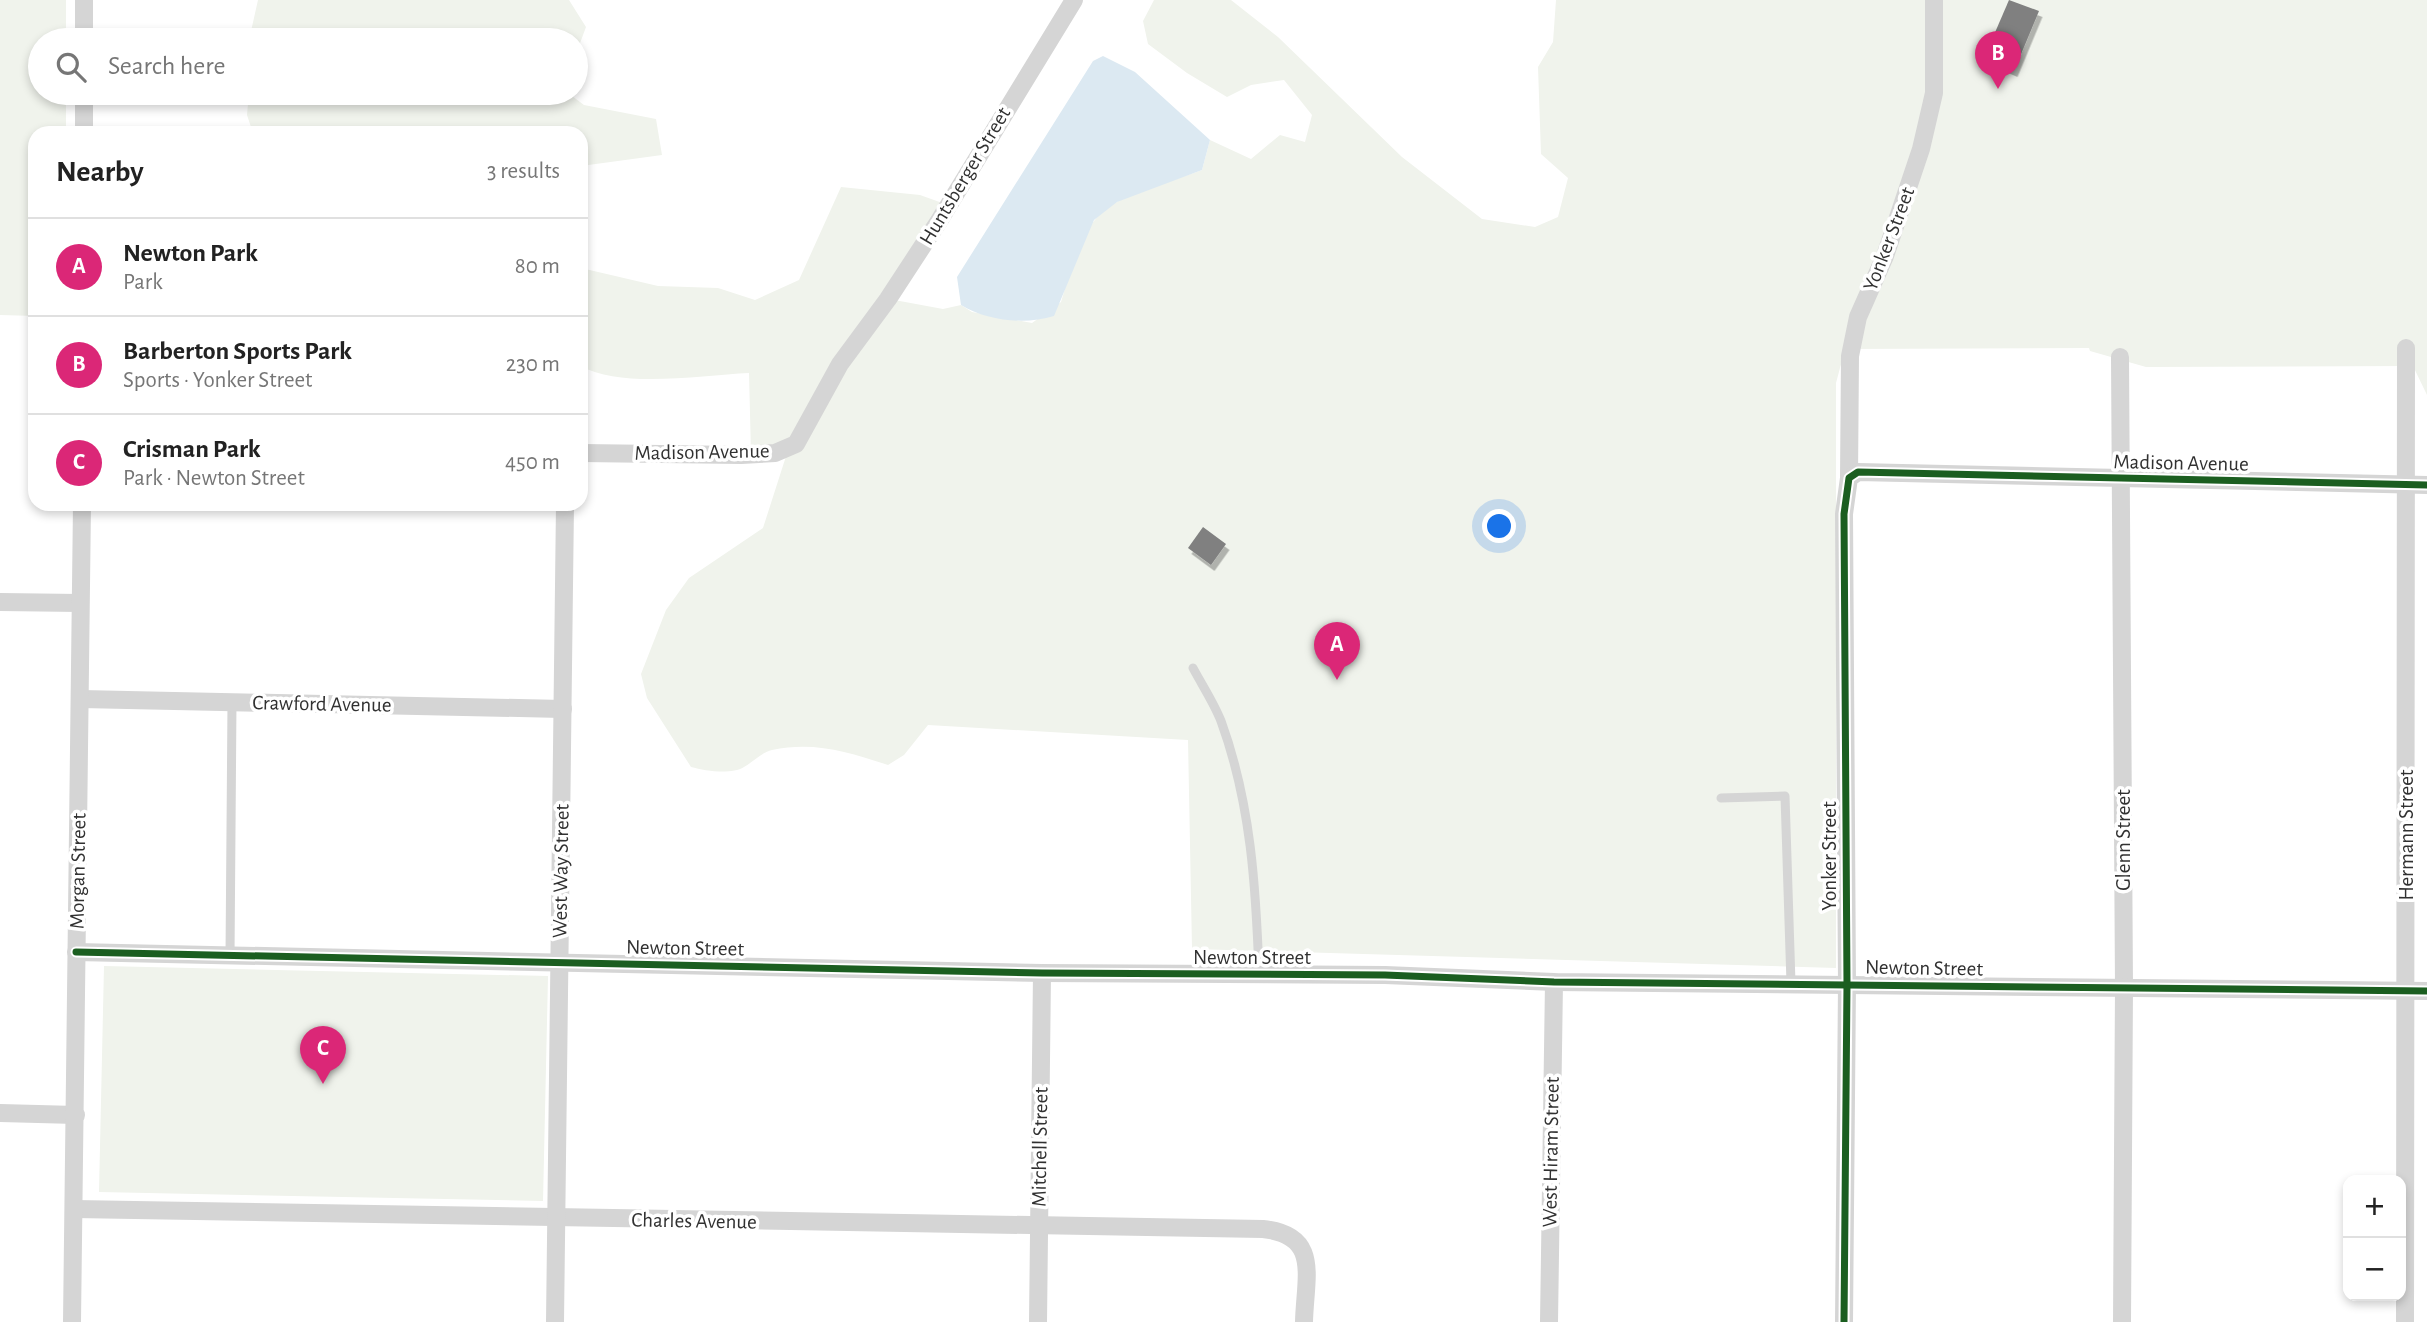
<!DOCTYPE html>
<meta charset="utf-8">
<style>
body{margin:0;font-family:"Alegreya Sans",sans-serif;background:#f2f2f2;color:#222}
.controls{position:absolute;right:21px;bottom:21px;display:grid;overflow:hidden;border-radius:14px;box-shadow:0 4px 10px #0003}
.controls button{width:63px;height:63px;display:grid;place-items:center;padding:0;border:0;border-bottom:2px solid #e0e0e0;background:#fff;color:#222;font:35px sans-serif}
.you{position:absolute;left:1500px;top:527px;width:24px;height:24px;margin:-18px;border:5px solid #fff;border-radius:50%;background:#1a73e8;box-shadow:0 0 0 10px #1a73e833}
.badge{display:grid;place-items:center;width:46px;height:46px;border-radius:50%;background:#db2777;color:#fff;font-size:23px;font-weight:700}
.pin{position:absolute;translate:-50% -58px;filter:drop-shadow(0 2px 4px #0008)}
.pin::after{content:'';position:absolute;top:37px;width:24px;height:21px;background:inherit;clip-path:polygon(0 0,100% 0,50% 100%)}
.list{margin:0;padding:0;list-style:none}
h2{display:flex;justify-content:space-between;align-items:center;height:91px;margin:0;padding:0 28px;font-size:30px}
h2 small{font-size:23px;font-weight:400;color:#767676}
.list li{display:grid;grid-template-columns:46px 1fr auto;gap:21px;align-items:center;box-sizing:border-box;height:98px;padding:0 28px;border-top:2px solid #e0e0e0}
.list b{display:block;font-size:26px;white-space:nowrap}
.list p{margin:0;font-size:23px;white-space:nowrap;color:#767676}
.list em{font-size:23px;font-style:normal;color:#767676}
.icon{flex:none;width:38px;height:38px;fill:none;stroke:currentColor;stroke-width:2;stroke-linecap:round;stroke-linejoin:round}
.map{position:relative;flex:none;width:2427px;height:1322px;overflow:hidden}
.search{position:absolute;background:#fff;box-shadow:0 4px 10px #0003;left:28px;top:28px;width:560px;height:77px;display:flex;align-items:center;gap:18px;box-sizing:border-box;padding:0 24px;border-radius:38px;color:#767676;font-size:26px}
.panel{position:absolute;background:#fff;box-shadow:0 4px 10px #0003;left:28px;top:126px;width:560px;height:385px;border-radius:21px}
.map>svg:first-child{display:block}
.green{fill:#f0f3ec}
.water{fill:#dce9f2}
.building{fill:#808080;filter:url(#shadow)}
.lines{fill:none;stroke-linecap:round;stroke-linejoin:round}
.lane{stroke:#d5d5d5;stroke-width:9}
.street{stroke:#d5d5d5;stroke-width:18}
.cycleway-casing{stroke:#fff;stroke-width:11}
.cycleway{stroke:#1b5e20;stroke-width:7}
.labels{text-anchor:middle;dominant-baseline:central;stroke-width:7;stroke-linejoin:round;paint-order:stroke}
.street-label{font-size:21px;fill:#313131;stroke:#fff}
</style>
<div class="map">
<svg width="2427" height="1322" viewBox="0 0 2427 1322">
<defs>
<filter id="shadow"><feDropShadow dx="3.5" dy="6" stdDeviation="0" flood-color="#0004"/></filter>
</defs>
<rect width="100%" height="100%" fill="#fff"/>
<!-- green -->
<g class="green">
<polygon points="0,0 66,0 66,40 40,40 40,93 66,93 66,133 35,133 35,316 0,315"/>
<polygon points="258,0 569,0 586,27 576,54 576,40 249,40"/>
<path d="M1154,0H1231L1278,37L1402,157L1482,219L1535,227L1558,217L1568,178L1541,154L1538,67L1553,42L1556,0H2427V395L2413,366L2146,367L2090,351L2089,348L1845,349L1836,383V968L1192,949L1188,740L928,725L904,755L888,765C849,752 814,741 772,750C762,752 753,762 744,767C731,775 706,771 691,767L647,698L641,674L666,610L689,578L763,528L788,450L751,454L749,373C702,375 621,389 581,366V268L658,286L718,288L755,300L799,280L841,187L920,195L948,205L889,299L943,309L961,305L972,312L1032,323L1061,302C1069,276 1077,243 1094,221C1113,194 1172,182 1202,170L1210,140L1251,159L1280,135L1305,142L1312,115L1284,80L1251,85L1227,97L1187,73L1148,44L1143,21Z"/>
<polygon points="249,93 568,93 584,105 656,119 662,155 581,166 581,133 253,133 247,115"/>
<polygon points="104,966 548,976 543,1201 99,1192"/>
</g>
<!-- water -->
<path class="water" d="M1103,56L1135,72L1210,140L1202,170L1117,202L1094,220L1054,316C1025,325 987,321 961,305L957,277L1093,61Z"/>
<!-- building -->
<g class="building">
<polygon points="2009,0 2039,11 2014,71 1984,58"/>
<polygon points="1203,527 1226,544 1211,565 1188,548"/>
</g>
<g class="lines">
<!-- lane -->
<g class="lane">
<path d="M1193,668C1202,685 1214,703 1221,721C1251,803 1256,888 1259,974"/>
<polyline points="1721,798 1785,796 1791,983"/>
<polyline points="230,956 232,702"/>
</g>
<!-- street -->
<g class="street">
<polyline points="84,40 84,0"/>
<polyline points="84,133 84,93"/>
<polyline points="2120,357 2124,987 2122,1322"/>
<polyline points="581,453 741,455 775,453 796,444 840,364 888,299 939,221 1074,0"/>
<polyline points="1849,478 1850,356 1858,317 1885,256 1921,149 1934,93 1934,0"/>
<polyline points="0,602 80,603"/>
<polyline points="81,699 563,709"/>
<polyline points="76,952 1042,973 1385,975 1554,982 2427,991"/>
<polyline points="0,1113 76,1115"/>
<path d="M74,1209L1263,1229C1321,1235 1305,1277 1304,1322"/>
<polyline points="72,1322 82,504"/>
<polyline points="555,1322 565,504"/>
<polyline points="1038,1322 1042,973"/>
<polyline points="1549,1322 1554,982"/>
<polyline points="1844,1322 1847,984 1844,514 1849,478 1858,472 2427,485"/>
<polyline points="2405,1322 2406,348"/>
</g>
<!-- cycleway casing -->
<g class="cycleway-casing">
<g id="cycleway">
<polyline points="76,952 1042,973 1385,975 1554,982 2427,991"/>
<polyline points="1844,1322 1847,984 1844,514 1849,478 1858,472 2427,485"/>
</g>
</g>
<!-- cycleway -->
<use href="#cycleway" class="cycleway"/>
</g>
<g class="labels">
<!-- street labels -->
<g class="street-label">
<text transform="translate(965 176) rotate(-59)">Huntsberger Street</text>
<text transform="translate(1889 239) rotate(-69)">Yonker Street</text>
<text transform="translate(702 452) rotate(-1)">Madison Avenue</text>
<text transform="translate(2181 463) rotate(1)">Madison Avenue</text>
<text transform="translate(322 704) rotate(1)">Crawford Avenue</text>
<text transform="translate(2406 835) rotate(-90)">Hermann Street</text>
<text transform="translate(2123 840) rotate(-90)">Glenn Street</text>
<text transform="translate(1829 856) rotate(-90)">Yonker Street</text>
<text transform="translate(78 871) rotate(-89)">Morgan Street</text>
<text transform="translate(561 871) rotate(-89)">West Way Street</text>
<text transform="translate(685 948) rotate(1)">Newton Street</text>
<text x="1252" y="957">Newton Street</text>
<text transform="translate(1924 968) rotate(1)">Newton Street</text>
<text transform="translate(1040 1147) rotate(-89)">Mitchell Street</text>
<text transform="translate(1551 1152) rotate(-89)">West Hiram Street</text>
<text transform="translate(694 1221) rotate(1)">Charles Avenue</text>
</g>
</g>
</svg>
<div class="controls">
<button>+</button>
<button>−</button>
</div>
<div class="you"></div>
<div class="pin badge" style="left:1337px;top:680px">A</div>
<div class="pin badge" style="left:1998px;top:89px">B</div>
<div class="pin badge" style="left:323px;top:1084px">C</div>
<div class="search"><svg class="icon" aria-label="search" viewBox="0 0 24 24"><circle cx="10" cy="10" r="6"/><path d="M15 15l6 6"/></svg>Search here</div>
<section class="panel">
<h2>Nearby<small>3 results</small></h2>
<ul class="list">
<li><span class="badge">A</span><div><b>Newton Park</b><p>Park</p></div><em>80 m</em></li>
<li><span class="badge">B</span><div><b>Barberton Sports Park</b><p>Sports · Yonker Street</p></div><em>230 m</em></li>
<li><span class="badge">C</span><div><b>Crisman Park</b><p>Park · Newton Street</p></div><em>450 m</em></li>
</ul>
</section>
</div>
